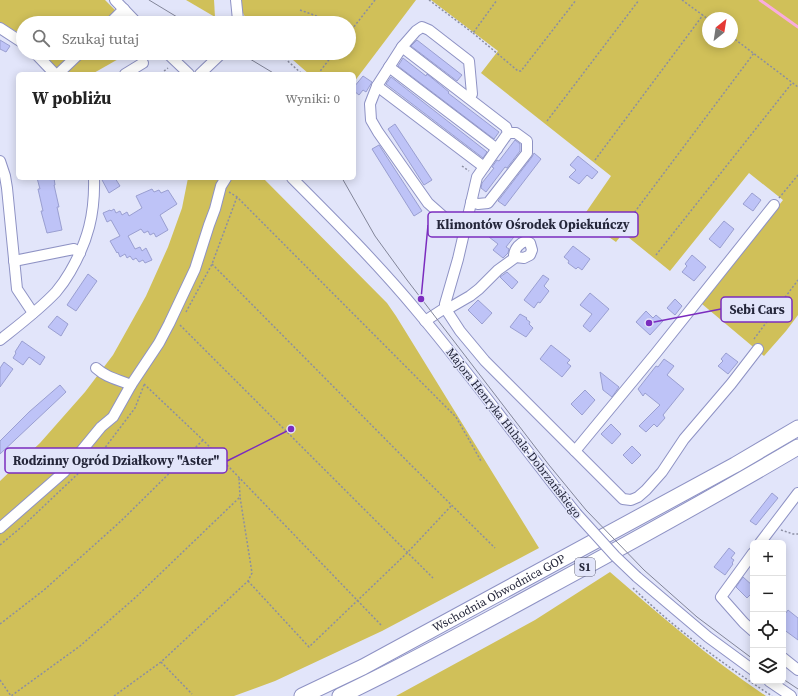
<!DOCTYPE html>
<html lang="pl">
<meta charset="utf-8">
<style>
body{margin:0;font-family:"Source Serif 4",serif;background:#f2f2f2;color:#222}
.controls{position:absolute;right:12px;bottom:12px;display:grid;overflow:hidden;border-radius:6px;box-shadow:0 2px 10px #0003}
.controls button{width:36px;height:36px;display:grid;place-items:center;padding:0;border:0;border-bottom:1px solid #e0e0e0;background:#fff;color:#222;font:20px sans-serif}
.compass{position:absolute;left:702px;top:12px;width:36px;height:36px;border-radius:50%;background:#fff;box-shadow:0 2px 10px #0003;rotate:30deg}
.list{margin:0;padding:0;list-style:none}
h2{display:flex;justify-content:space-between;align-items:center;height:52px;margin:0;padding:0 16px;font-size:17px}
h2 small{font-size:13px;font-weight:400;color:#767676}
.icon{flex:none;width:22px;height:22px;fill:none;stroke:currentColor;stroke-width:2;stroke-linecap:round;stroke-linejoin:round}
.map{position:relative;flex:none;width:798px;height:696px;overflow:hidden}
.search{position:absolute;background:#fff;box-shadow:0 2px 10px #0003;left:16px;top:16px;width:340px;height:44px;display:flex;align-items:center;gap:10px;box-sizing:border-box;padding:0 14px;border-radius:22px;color:#767676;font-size:15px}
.panel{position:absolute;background:#fff;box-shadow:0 2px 10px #0003;left:16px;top:72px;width:340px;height:108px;border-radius:6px}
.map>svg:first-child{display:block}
.green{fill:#d0c059;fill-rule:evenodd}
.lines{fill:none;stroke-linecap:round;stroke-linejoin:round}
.stream{stroke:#f9acde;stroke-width:3}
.building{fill:#bec3f7;stroke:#9a9fd1}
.minor-casing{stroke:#8e92c4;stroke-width:12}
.highway-casing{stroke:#8e92c4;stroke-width:17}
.path{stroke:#8b8ea2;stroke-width:1.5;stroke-dasharray:2 2;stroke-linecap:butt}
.minor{stroke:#fff;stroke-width:10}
.highway{stroke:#fff;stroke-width:15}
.tram{stroke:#828599;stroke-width:1}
.minor-bridge-casing{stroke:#8e92c4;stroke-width:12;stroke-linecap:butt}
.minor-bridge{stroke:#fff;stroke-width:10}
.labels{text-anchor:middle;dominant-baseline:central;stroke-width:3;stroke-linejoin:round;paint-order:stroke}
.shield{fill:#e2e5fa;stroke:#5d5f74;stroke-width:1}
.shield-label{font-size:11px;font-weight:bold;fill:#24263a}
.street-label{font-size:12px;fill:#24263a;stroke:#e2e5fa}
.leader{fill:none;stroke:#7b2cbf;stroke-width:1.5}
.callout-dot{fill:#7b2cbf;stroke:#e2e5fa;stroke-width:1.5}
.callout{fill:#e2e5fa;stroke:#7b2cbf;stroke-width:1.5}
.callout-label{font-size:13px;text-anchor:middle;font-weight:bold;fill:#24263a}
</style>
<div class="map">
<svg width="798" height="696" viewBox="0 0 798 696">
<rect width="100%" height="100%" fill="#e2e5fa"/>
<!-- green -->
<g class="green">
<polygon points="0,0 105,0 128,23 23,23 23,35 0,23"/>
<polygon points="186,0 214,0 215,17"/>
<polygon points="239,0 416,0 354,82 354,74 309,74 285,53 349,53 349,23 248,23 239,5"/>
<path d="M431,0H798V315L786,331L764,356L702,304L783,200L749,173L670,271L623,233L616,242L582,218L611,176L481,73L498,51ZM708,18H732V42H708Z"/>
<polygon points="42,53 129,53 92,74 61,74"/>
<polygon points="188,178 263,178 387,303 396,316 539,548 382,631 275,681 234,696 0,696 0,481 40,443 85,392 113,355 146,296 168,247 182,208"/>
<path d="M610,572C660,615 710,659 766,696H396L535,620Z"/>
</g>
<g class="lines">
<!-- stream -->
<polyline class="stream" points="760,0 798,27"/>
</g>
<!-- building -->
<g class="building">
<polygon points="0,40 10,46 6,52 0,49"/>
<polygon points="417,40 462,75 457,81 411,46"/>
<polygon points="403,58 426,76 427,74 449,92 448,93 499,132 494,139 398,66"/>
<polygon points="363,76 372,82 366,92 363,90 359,95 354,91 354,87"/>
<polygon points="391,77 486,151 487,152 483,158 386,84"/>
<polygon points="395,124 432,180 424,185 388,129"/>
<polygon points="515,140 520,144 520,151 507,168 505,167 486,192 481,188 482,183 494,168 492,167 497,160 499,161"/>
<polygon points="379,145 422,211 414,216 372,149"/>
<polygon points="534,153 541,159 505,206 498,201 532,157"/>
<polygon points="578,156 598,172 592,179 587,175 579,184 569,177 576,170 570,165"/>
<polygon points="37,178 54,178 55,185 54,185 59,207 57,207 62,230 47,233 41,211 43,211 38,189 40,189"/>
<polygon points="101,178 115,178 120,186 109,193"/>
<polygon points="152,189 154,192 159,190 161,193 168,190 177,204 160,215 168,230 156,237 154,233 150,235 148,231 144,233 141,229 128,236 135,249 140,247 142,251 146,248 152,260 145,263 143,260 139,262 136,258 133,260 130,256 127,258 125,254 120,257 118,252 117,253 110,241 120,236 111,220 107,222 103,213 110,210 111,211 114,209 116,213 120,211 122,215 127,212 129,216 142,208 136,196"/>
<polygon points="752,193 761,200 753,211 743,204"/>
<polygon points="501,221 517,233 506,247 509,249 508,253 503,258 493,250 498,244 489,237"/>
<polygon points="724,221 734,229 720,248 709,239"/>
<polygon points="573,246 590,259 582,270 578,267 576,269 568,263 569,261 564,257"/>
<polygon points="692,255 706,267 694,281 682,272 687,266 685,264"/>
<polygon points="507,272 518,282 512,289 500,277"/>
<polygon points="88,274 97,281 76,311 67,305"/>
<polygon points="543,275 549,279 544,286 549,291 540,303 538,302 534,308 524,300"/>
<polygon points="590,293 609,309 590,332 583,326 592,314 580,305"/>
<polygon points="675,299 682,306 675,315 667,308"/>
<polygon points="478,300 492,313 482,324 468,310"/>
<polygon points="646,311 653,318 656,315 663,321 650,335 636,322"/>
<polygon points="520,314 527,318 526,319 530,322 529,324 533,328 526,337 510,327"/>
<polygon points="57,316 68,324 61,336 48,327"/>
<polygon points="22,341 45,357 40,365 29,357 23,365 13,358 16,353 15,352"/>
<polygon points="551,345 570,360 567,363 571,366 562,377 540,359"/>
<polygon points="726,353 738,362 728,374 718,366 723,361 721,359"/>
<polygon points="664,359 674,366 667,375 684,389 663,415 665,418 657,427 654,424 646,432 639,426 660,405 645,393 643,396 638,389 656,366 658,367"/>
<polygon points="4,362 13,369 0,387 0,368"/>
<polygon points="600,372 619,387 612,397 603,390"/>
<polygon points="60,385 66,392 0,454 0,441 29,412"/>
<polygon points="585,390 595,400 582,415 571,404"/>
<polygon points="611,424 621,434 612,444 601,434"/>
<polygon points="632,446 641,455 632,464 623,455"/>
<polygon points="772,493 778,498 756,525 750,521"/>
<polygon points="729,548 735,553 731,558 734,560 732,563 733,564 725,575 714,567"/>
<polygon points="743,577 753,586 753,592 747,598 736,587"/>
<polygon points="788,610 798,618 798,640 783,629 783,617"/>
</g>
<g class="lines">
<!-- minor casing -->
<g class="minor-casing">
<g id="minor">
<polyline points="115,0 137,23"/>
<polyline points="236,0 238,20 236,23"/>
<polyline points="110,23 124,9"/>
<polyline points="0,28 23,43"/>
<path d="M402,47L506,127L508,133L477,177L458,259L445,304V308L451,307L470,296L479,289L498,270L516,257L524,258L530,255L532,250L530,243L526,241C520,243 515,248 514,255L516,257"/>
<polyline points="35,53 55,74"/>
<polyline points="167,53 189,74"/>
<polyline points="389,67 497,149"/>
<polyline points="58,74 80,53"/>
<polyline points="125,74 143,63"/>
<polyline points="200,74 222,53"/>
<polyline points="377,86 484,167"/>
<polyline points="0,161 5,176 7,188 17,289 33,313"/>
<path d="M292,178C335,221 378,264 417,311C472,376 522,446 576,513"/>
<polyline points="471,202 478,204 488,203 527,153 527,141 516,133 508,133"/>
<polyline points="464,230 454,226 428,203 378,132 371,120 370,104 377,86 402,47 416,31 422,27 429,30 469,61 472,94 469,98"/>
<polyline points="14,261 74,249 80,253"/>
<polyline points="425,321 445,308 460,331 485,361 623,499 631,500 638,497 646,490 662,472 684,439 731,384 758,349"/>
<path d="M0,340C19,325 39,310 56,292C61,286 66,279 70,272C88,241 95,214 94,178"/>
<path d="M96,368C107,378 117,379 131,385"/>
<polyline points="575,451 656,353 774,205"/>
<polyline points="0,528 64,472 101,427 113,417 131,385 159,343 169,324 195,269 209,225 215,209 221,186 226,178"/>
<polyline points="760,543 798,493"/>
<polyline points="753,553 721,597 744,623 753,631"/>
<polyline points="637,577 708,637 753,670"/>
<polyline points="783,658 798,670"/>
<polyline points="769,681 791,696"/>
</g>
</g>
<!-- highway casing -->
<g class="highway-casing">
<g id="highway">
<path id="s1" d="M302,696L363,667L735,465L798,428"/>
<path d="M340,696C408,664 473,628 539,592C626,545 713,497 798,447"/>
</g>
</g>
<!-- path -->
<g class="path">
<polyline points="429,0 473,33 497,0"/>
<polyline points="682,0 708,19"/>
<polyline points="300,10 336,23"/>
<polyline points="349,33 375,0"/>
<polyline points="473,33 518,71 521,71 576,0"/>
<polyline points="732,37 798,87"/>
<polyline points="279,53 302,74"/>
<polyline points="164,71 168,68"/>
<polyline points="318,74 334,53"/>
<polyline points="547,121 639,0"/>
<polyline points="595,160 703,15"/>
<polyline points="462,166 469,171"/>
<polyline points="229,192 237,197 456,417 481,461"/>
<polyline points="779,198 798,175"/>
<polyline points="625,225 754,53"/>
<polyline points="656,255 792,83"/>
<polyline points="212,264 411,465 495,548"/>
<polyline points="186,312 212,264 237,197"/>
<polyline points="180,325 433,578"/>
<polyline points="754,339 798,280"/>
<polyline points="144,384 203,440 381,625"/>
<polyline points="781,530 793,534 798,534"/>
<polyline points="0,545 25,524 104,449 135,408 144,385"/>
<polyline points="248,581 309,647 407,553 452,505"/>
<path d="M633,588C675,629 723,664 772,696"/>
<polyline points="0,624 44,590 121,521 203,440"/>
<polyline points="161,662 192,694"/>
<polyline points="0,680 11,696 80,646 136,597 240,497 239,478"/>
<polyline points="114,696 161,662 248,581 252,573 240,497"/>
</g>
<!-- minor -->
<use href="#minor" class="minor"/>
<!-- highway -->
<use href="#highway" class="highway"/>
<!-- tram -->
<g class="tram">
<polyline points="149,0 187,23"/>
<polyline points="240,53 275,74"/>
<polyline points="342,178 375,236 407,280 549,465 586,510 644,570 697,617 753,659"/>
<polyline points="783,679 798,689"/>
</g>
<!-- minor-bridge casing -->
<g class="minor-bridge-casing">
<polyline id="minor-bridge" points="576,513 615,556 637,577"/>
</g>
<!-- minor-bridge -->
<use href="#minor-bridge" class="minor-bridge"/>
</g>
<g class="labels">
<!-- shield labels -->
<rect class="shield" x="575" y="558" width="20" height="18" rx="3"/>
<g class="shield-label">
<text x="585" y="567">S1</text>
</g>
<!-- street labels -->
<g class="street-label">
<text transform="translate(514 433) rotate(52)">Majora Henryka Hubala-Dobrzańskiego</text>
<text stroke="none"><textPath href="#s1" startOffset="222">Wschodnia Obwodnica GOP</textPath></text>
</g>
</g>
<!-- callouts -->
<path class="leader" d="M421 299L428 225M649 323L721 309M291 429L227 461"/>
<g class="callout-dot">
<circle cx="421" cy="299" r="4"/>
<circle cx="649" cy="323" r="4"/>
<circle cx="291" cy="429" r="4"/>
</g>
<g class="callout">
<rect x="428" y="212" width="210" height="25" rx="4"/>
<rect x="721" y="297" width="71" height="25" rx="4"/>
<rect x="5" y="448" width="222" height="25" rx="4"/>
</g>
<g class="callout-label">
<text x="533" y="229">Klimontów Ośrodek Opiekuńczy</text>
<text x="757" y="314">Sebi Cars</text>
<text x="116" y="465">Rodzinny Ogród Działkowy "Aster"</text>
</g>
</svg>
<div class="controls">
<button>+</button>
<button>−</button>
<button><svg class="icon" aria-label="locate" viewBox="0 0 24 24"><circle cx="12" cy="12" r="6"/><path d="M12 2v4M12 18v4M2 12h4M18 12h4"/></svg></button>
<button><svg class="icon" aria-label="layers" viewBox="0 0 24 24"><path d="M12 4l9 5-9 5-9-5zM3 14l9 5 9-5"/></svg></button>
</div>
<svg class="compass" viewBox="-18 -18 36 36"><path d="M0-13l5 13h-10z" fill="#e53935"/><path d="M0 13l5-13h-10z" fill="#767676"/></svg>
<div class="search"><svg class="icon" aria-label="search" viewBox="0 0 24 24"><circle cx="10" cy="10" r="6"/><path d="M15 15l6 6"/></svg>Szukaj tutaj</div>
<section class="panel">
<h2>W pobliżu<small>Wyniki: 0</small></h2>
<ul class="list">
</ul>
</section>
</div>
